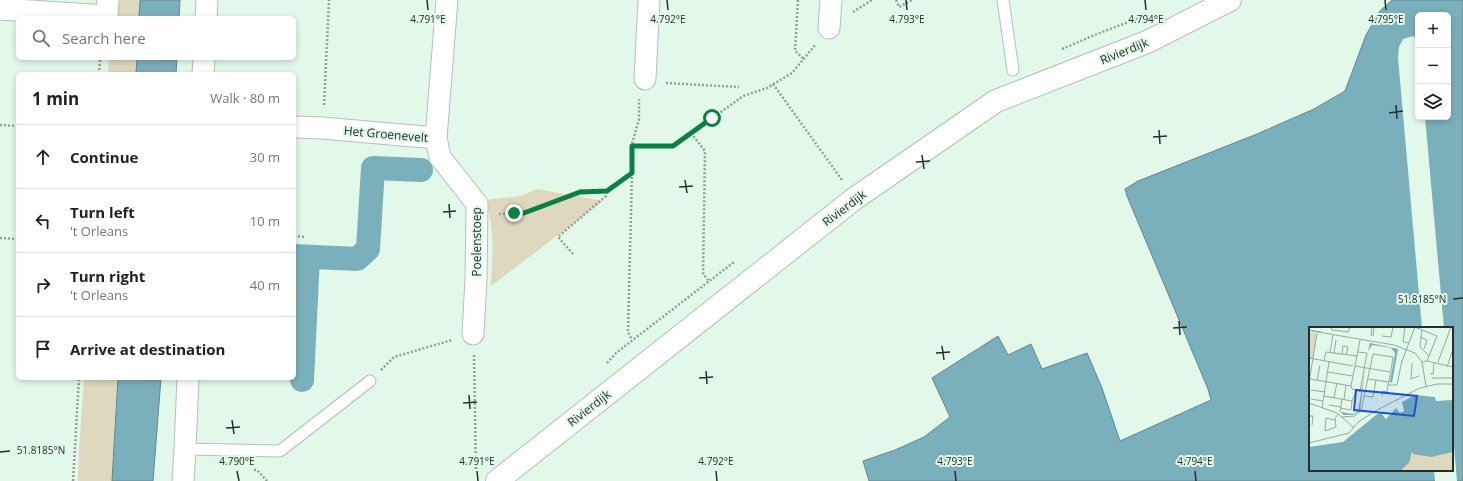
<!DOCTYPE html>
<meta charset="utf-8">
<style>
body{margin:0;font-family:"Open Sans",sans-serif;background:#f6f6f6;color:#202124}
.controls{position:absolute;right:12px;top:12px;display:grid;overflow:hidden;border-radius:6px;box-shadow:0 2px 6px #0003}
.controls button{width:36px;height:36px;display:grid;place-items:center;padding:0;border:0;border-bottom:1px solid #e0e0e0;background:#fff;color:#202124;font:20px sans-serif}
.stop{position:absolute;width:12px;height:12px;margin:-9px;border:3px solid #0b8043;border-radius:50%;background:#fff}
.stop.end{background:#0b8043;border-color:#fff;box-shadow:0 1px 4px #0008}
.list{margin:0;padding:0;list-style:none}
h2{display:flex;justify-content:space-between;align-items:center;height:52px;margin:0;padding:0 16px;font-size:17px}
h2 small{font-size:13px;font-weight:400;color:#757577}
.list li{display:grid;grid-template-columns:26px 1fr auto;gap:12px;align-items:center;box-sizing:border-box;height:64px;padding:0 16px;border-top:1px solid #e0e0e0}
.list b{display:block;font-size:15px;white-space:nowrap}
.list p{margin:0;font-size:13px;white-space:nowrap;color:#757577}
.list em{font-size:13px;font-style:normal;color:#757577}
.icon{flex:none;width:22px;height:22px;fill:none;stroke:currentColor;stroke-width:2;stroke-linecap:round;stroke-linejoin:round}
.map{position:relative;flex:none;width:1463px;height:481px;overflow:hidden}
.search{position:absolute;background:#fff;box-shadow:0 2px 6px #0003;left:16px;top:16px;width:280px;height:44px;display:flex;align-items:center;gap:10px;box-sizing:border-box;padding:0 14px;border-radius:6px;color:#757577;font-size:15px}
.panel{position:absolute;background:#fff;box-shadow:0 2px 6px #0003;left:16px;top:72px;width:280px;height:308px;border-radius:6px}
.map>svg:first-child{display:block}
.green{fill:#ded8be}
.water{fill:#7aafbc;stroke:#608890;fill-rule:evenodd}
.pier{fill:#e2f9e9}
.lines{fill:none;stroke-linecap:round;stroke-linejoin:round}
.canal{stroke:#7aafbc;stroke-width:24}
.lane-casing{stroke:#aec4b5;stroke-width:13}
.street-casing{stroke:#aec4b5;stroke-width:23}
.secondary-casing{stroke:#aec4b5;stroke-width:24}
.path{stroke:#90a095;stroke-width:2.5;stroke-dasharray:2 2;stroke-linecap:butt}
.lane{stroke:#fff;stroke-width:11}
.street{stroke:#fff;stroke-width:21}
.secondary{stroke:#fff;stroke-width:22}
.route{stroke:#0b8043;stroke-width:5}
.ticks{fill:none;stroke:#252e28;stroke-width:1.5}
.labels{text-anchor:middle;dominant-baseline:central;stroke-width:4;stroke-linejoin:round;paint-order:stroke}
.street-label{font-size:12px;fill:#252e28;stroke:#e2f9e9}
.inset-road{fill:none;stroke:#96a89c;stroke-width:1}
.view{fill:#1d4ed8;fill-opacity:0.15;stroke:#1d4ed8;stroke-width:2}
.inset-edge{fill:none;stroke:#252e28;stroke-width:2}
.ticks-label{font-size:10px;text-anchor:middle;fill:#252e28;stroke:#e2f9e9;stroke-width:4;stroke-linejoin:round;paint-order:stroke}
</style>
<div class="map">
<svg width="1463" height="481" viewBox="0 0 1463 481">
<rect width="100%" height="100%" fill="#e2f9e9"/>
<!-- green -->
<g class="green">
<polygon points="113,0 140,0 139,18 112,18"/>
<polygon points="109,58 137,58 136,74 108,74"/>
<path d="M537,189L603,201L491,286C492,260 496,224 484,200L521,196Z"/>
<polygon points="84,378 118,378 112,481 78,481 79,448"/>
</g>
<!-- water -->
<g class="water">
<polygon points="140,0 180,0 179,18 139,18"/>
<path d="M1392,0H1463V481H869L863,461L895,450L924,437L950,417L932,378L998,336L1008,355L1031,344L1042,369L1087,353L1102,388L1120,441L1211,400L1208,389L1127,196L1125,189L1138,181L1257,134L1314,109L1345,91L1366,35L1380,11ZM1418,15H1448V117H1418ZM1310,328H1452V470H1310Z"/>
<polygon points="137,58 177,58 176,74 136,74"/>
<polygon points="118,378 161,378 153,481 112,481"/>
</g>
<!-- pier -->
<g class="pier">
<polygon points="1413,36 1418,41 1418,117 1425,117 1444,328 1422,328 1398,58 1399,47 1403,39"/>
<polygon points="1452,423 1457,481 1435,481 1434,470 1452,470"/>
</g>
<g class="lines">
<!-- canal -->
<g class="canal">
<polyline points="294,256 357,259 368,249 373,168 421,170"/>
<polyline points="302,380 308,257"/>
</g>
<!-- lane casing -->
<g class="lane-casing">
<g id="lane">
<polyline points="1003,0 1013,70"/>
<polyline points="185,449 280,451 370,381"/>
</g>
</g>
<!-- street casing -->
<g class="street-casing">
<g id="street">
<polyline points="0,9 107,16 108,0"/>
<polyline points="206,18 207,0"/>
<polyline points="829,28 831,0"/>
<polyline points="203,74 204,58"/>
<polyline points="645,79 649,0"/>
<polyline points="294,127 322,128 436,138 447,0"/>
<polyline points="436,138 440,157 477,204 476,279 473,334"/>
<polyline points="183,481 185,449 188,378"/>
</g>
</g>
<!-- secondary casing -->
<g class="secondary-casing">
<polyline id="secondary" points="497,481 854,199 996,101 1147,42 1230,0"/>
</g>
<!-- path -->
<g class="path">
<polyline points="798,0 795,51 804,59"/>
<polyline points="896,0 899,7 912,0"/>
<polyline points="853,12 872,0"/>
<polyline points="1062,49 1097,34 1139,18"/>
<polyline points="99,74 100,58"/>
<polyline points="666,83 739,87"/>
<polyline points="773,84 842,180"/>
<polyline points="324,105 329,0"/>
<polyline points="0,125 18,126"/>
<polyline points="691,133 705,151 703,274 709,281"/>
<polyline points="632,145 673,147 743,96 767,88 792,73 816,44"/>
<polyline points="632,173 628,332 632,340"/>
<polyline points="499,214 524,213 580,192 607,191 632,173 632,144 639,119 639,99"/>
<polyline points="294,236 305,237"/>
<polyline points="0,238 18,239"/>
<polyline points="573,254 558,237 606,196 607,191"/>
<polyline points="474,355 476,470"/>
<polyline points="607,363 616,353 734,262"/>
<polyline points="381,370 394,357 452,340"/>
<polyline points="254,470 257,470 267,481"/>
<polyline points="73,481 79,378"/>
</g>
<!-- lane -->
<use href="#lane" class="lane"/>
<!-- street -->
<use href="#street" class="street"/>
<!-- secondary -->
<use href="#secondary" class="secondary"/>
</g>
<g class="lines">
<!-- route -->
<polyline class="route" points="514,213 524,213 580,192 607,191 632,173 632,146 673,146 712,118"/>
</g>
<!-- ticks -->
<path class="ticks" d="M427,0L428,10M667,0L668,10M906,0L907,10M1145,0L1146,10M1385,0L1386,10M1396,105L1397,119M1389,113L1403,111M1159,130L1160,144M1153,137L1167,136M922,155L924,169M916,162L930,161M685,180L687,193M679,187L693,186M449,204L450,218M443,212L456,211M1453,299L1463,298M1179,321L1180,335M1173,328L1187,327M942,346L944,360M936,353L950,352M706,371L707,384M699,378L713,377M469,395L470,409M463,403L477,402M232,420L234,434M226,428L240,427M0,452L10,451M237,471L239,481M477,471L478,481M716,471L717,481M955,471L956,481M1195,471L1196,481"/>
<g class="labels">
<!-- street labels -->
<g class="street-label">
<text transform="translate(1124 51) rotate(-22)">Rivierdijk</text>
<text transform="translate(386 134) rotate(5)">Het Groenevelt</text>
<text transform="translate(844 208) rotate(-37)">Rivierdijk</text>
<text transform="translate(476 242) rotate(-90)">Poelenstoep</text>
<text transform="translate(589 408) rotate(-38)">Rivierdijk</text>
</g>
</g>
<!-- overview -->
<g transform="translate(1309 327)">
<rect width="144" height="144" fill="#e2f9e9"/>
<path d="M0,4L8,7L4,32L0,31ZM144,113V144H88L99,134L103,124Z" fill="#ded8be"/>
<path d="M61,16L89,22L83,56L86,57L81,55L86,26L82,21L63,18L59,24ZM56,43L51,84L44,88H34L32,85L44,87L49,84ZM106,68L126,70L127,74L144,73V125L122,130L104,127L103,124L100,136L91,144H0V120L34,115L67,88L72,86L77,92L87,81L91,86L95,84L93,75Z" fill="#7aafbc"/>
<path class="inset-road" d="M22,0L23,3L39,5L41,0M63,0L62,8L64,9L65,0M96,0L94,15L100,16M0,3L12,5M113,3L111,20L120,29M3,4L85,18L106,26L113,35L117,59M73,9L82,10L84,0M111,10L118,13L115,22M21,25L24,8M25,26L27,13M33,27L34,19L39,20L37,28M0,31L44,39M15,34L17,25L48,29M93,34L106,0L128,9L118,34M113,35L118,34L144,40M129,35L142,0M103,36L102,52L110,49M46,39L81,45M138,40L144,22M18,45L44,49M121,47H124L125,36M123,51H144M1,52L42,59M8,53L11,38M80,55L79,58H88L93,33M0,56L8,6M2,63L16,65M47,63L43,62L42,59L51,13M47,63L51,64L58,26L49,25M15,69L43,74L47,63M55,69L64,70L67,53M73,69L74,64L78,65L79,58M25,71L28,56M2,72L14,74M35,72L37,58M0,76L28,86L44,100M20,78L32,80M13,81L20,35M32,81L42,83L43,74M31,85L33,72M0,89H4L3,98M33,90L46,89L52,84L64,27L84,30L80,55L59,52M26,92L27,100L16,104L17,91L25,93L29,87M0,116L40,106L49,95L68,83L111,61L128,57H144"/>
<path class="view" d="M47,63L108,69L105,89L45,83Z"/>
<rect width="144" height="144" class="inset-edge"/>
</g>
<g class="ticks-label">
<text x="428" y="23">4.791°E</text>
<text x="668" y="23">4.792°E</text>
<text x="907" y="23">4.793°E</text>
<text x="1146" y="23">4.794°E</text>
<text x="1386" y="23">4.795°E</text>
<text x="1422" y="303">51.8185°N</text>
<text x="41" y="454">51.8185°N</text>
<text x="237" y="465">4.790°E</text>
<text x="477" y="465">4.791°E</text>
<text x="716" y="465">4.792°E</text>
<text x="955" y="465">4.793°E</text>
<text x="1195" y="465">4.794°E</text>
</g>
</svg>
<div class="controls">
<button>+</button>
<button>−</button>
<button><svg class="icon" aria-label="layers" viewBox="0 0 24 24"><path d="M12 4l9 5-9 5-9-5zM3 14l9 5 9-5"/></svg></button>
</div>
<div class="stop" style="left:712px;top:118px"></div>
<div class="stop end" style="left:514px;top:213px"></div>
<div class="search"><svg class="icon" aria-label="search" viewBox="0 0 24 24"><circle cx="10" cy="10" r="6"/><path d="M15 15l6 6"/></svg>Search here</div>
<section class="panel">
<h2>1 min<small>Walk · 80 m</small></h2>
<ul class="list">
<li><svg class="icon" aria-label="ahead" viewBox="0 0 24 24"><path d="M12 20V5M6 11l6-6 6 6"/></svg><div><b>Continue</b></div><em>30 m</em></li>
<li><svg class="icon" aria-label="left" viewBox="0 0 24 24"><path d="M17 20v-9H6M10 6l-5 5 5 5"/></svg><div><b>Turn left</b><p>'t Orleans</p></div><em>10 m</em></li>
<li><svg class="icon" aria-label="right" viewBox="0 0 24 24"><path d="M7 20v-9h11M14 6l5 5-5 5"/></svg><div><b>Turn right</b><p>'t Orleans</p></div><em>40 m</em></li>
<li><svg class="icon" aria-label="arrive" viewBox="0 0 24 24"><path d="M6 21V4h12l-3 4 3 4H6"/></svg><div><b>Arrive at destination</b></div></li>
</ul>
</section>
</div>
